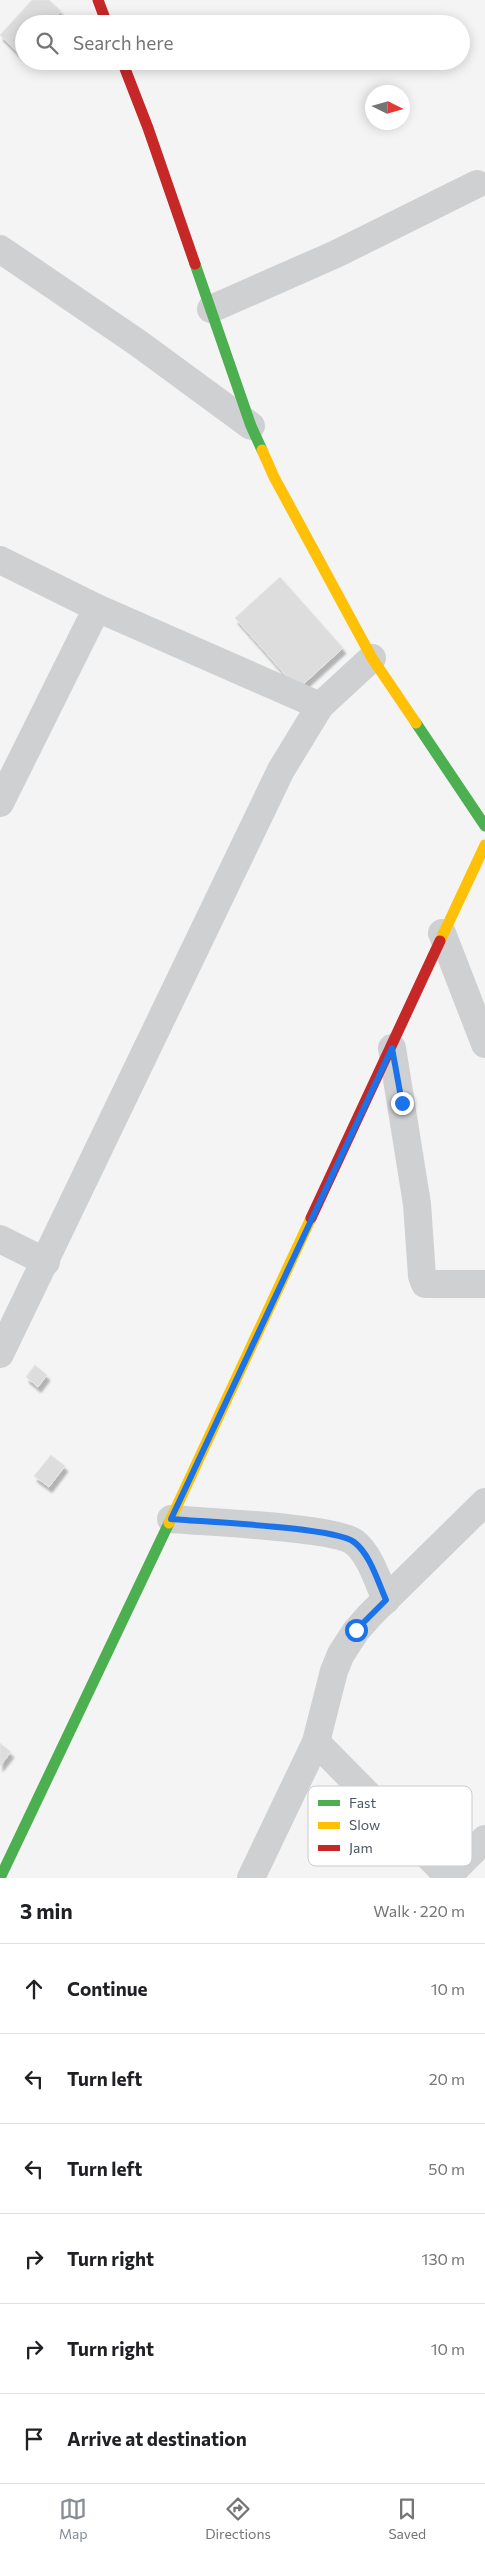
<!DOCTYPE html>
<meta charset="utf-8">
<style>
body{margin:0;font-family:Commissioner,sans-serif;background:#f2f2f2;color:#202124}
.compass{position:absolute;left:365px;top:85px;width:45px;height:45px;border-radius:50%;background:#fff;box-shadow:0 2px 12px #0003;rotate:95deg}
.stop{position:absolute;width:15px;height:15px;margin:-11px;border:4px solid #1a73e8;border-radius:50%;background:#fff}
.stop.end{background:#1a73e8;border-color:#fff;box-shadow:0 1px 5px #0008}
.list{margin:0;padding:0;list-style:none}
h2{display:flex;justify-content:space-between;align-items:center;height:65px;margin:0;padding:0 20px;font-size:21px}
h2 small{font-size:16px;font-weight:400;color:#757577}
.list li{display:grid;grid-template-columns:32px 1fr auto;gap:15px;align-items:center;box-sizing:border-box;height:90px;padding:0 20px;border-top:1px solid #e0e0e0}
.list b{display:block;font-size:19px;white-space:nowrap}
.list em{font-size:16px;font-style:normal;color:#757577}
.icon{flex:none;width:28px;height:28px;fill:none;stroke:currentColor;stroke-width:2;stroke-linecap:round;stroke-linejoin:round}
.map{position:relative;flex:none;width:485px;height:1878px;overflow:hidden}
.search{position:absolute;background:#fff;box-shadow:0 2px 12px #0003;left:15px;right:15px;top:15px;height:55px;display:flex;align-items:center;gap:12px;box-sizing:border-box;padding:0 18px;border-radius:28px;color:#757577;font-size:19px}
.sheet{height:605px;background:#fff}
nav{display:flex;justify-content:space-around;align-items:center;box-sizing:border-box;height:70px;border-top:1px solid #e0e0e0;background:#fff;font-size:14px;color:#757577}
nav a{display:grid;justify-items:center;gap:2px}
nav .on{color:#868d94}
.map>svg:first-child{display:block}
.building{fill:#ddddde;stroke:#e5e6e7;filter:url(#shadow)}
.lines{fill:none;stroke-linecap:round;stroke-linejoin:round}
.street{stroke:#ced0d2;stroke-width:28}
.fast{stroke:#4caf50;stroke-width:11}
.slow{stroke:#ffc107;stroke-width:11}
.jam{stroke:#c62828;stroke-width:11}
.route{stroke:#1a73e8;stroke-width:6}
.key{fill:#fff;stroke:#c9ccd0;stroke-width:1}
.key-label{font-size:14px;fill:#4a5661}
</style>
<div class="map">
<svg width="485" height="1878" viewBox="0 0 485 1878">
<defs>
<filter id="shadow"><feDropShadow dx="3" dy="5.5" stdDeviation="1" flood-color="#0004"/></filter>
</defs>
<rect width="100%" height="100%" fill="#f4f4f4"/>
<!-- building -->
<g class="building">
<polygon points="32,0 49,0 61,11 50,24 24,24 24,53 21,56 0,35"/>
<polygon points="280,577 343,648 298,689 235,618"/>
<polygon points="35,1365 47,1375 38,1387 26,1377"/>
<polygon points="51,1455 65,1466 49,1487 34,1476"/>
<polygon points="0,1743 11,1752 0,1766"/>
</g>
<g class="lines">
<!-- street -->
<g class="street">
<polyline points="0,249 138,343 251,426"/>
<polyline points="211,309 336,254 477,184"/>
<polyline points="0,560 97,608 320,706"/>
<polyline points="0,803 97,608"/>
<polyline points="442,933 485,1044"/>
<polyline points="392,1048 417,1204 422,1276 425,1284 485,1284"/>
<polyline points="0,1239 46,1262"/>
<polyline points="0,1354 281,770 320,706 372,658"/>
<path d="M171,1519C204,1522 334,1527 354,1542C370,1554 378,1582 386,1600"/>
<polyline points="316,1742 450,1878"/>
<polyline points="448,1876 485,1839"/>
<polyline points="251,1878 316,1742 334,1671 341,1654 356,1631 370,1615 485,1502"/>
</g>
<!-- fast -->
<g class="fast">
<polyline points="195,264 251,426 262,450"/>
<polyline points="416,723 485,826"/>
<polyline points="0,1878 169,1523"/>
</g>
<!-- slow -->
<g class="slow">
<polyline points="262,450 274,477 372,658 416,723"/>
<polyline points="440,941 485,845"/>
<polyline points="169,1523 311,1218"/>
</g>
<!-- jam -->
<g class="jam">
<polyline points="98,0 107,24"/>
<polyline points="122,61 148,128 195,264"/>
<polyline points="311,1218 440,941"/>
</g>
</g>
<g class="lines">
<!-- route -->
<path class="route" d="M356,1630L386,1600C378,1582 370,1554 354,1542C334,1527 204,1522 171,1519L392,1048L402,1103"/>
</g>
<!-- legend -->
<rect x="308" y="1786" width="164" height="80" rx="8" class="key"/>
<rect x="318" y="1800" width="22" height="6" fill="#4caf50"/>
<rect x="318" y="1822" width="22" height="7" fill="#ffc107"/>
<rect x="318" y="1845" width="22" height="6" fill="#c62828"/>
<g class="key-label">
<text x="349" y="1808">Fast</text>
<text x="349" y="1830">Slow</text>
<text x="349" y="1853">Jam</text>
</g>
</svg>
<svg class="compass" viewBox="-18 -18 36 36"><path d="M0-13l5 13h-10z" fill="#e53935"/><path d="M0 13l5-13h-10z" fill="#757577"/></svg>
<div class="stop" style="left:356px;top:1630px"></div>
<div class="stop end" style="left:402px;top:1103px"></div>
<div class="search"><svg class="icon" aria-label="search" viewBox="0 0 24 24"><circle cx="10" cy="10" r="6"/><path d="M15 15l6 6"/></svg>Search here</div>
</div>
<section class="sheet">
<h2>3 min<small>Walk · 220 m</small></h2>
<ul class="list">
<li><svg class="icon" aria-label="ahead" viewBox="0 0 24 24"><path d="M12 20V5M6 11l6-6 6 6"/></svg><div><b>Continue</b></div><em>10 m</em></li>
<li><svg class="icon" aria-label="left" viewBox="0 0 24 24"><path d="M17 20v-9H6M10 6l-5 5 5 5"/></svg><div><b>Turn left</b></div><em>20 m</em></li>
<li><svg class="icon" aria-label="left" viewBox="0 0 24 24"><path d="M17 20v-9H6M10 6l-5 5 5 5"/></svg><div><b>Turn left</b></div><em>50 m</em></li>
<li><svg class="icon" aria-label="right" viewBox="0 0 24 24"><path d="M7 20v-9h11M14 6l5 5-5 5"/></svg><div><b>Turn right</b></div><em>130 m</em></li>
<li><svg class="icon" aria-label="right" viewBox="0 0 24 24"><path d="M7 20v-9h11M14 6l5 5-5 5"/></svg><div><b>Turn right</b></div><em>10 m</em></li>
<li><svg class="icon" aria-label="arrive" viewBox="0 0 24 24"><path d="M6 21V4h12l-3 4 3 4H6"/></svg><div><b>Arrive at destination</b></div></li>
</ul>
</section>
<nav>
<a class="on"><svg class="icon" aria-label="map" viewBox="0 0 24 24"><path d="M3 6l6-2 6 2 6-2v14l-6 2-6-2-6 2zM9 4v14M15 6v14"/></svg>Map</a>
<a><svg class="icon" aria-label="directions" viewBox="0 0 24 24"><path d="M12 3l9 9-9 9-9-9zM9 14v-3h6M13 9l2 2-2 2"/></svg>Directions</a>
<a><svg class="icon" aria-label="saved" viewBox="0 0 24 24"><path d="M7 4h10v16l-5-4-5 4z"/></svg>Saved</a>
</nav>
